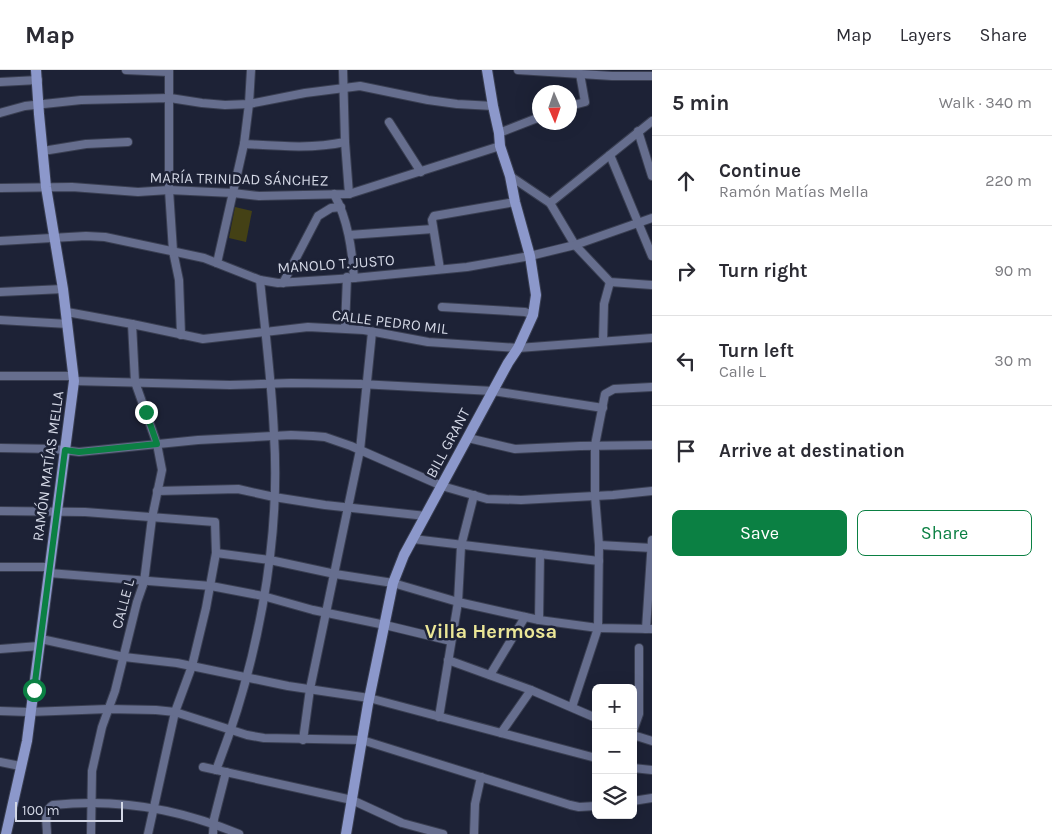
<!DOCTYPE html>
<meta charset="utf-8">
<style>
body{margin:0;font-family:Karla,sans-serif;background:#f7f7f7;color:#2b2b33}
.controls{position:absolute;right:15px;bottom:15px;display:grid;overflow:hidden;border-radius:8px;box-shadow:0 5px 20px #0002}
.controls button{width:45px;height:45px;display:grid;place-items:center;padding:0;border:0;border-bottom:1px solid #e1e1e2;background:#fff;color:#2b2b33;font:25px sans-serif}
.compass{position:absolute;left:532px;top:15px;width:45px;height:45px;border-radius:50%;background:#fff;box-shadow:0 5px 20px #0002;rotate:178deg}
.scale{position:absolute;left:15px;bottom:12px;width:108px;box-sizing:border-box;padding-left:5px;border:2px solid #d3d7e5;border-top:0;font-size:14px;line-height:18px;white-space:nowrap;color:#d3d7e5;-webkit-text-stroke:4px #1d2236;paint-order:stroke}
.stop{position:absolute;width:15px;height:15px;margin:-11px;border:4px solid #0b8043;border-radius:50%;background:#fff}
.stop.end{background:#0b8043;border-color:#fff;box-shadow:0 1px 5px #0008}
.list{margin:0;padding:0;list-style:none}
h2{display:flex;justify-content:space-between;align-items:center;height:65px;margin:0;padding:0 20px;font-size:21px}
h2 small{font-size:16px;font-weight:400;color:#7c7c81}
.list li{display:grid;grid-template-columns:32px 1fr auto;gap:15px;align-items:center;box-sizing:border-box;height:90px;padding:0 20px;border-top:1px solid #e1e1e2}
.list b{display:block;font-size:19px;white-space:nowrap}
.list p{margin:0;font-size:16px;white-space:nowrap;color:#7c7c81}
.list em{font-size:16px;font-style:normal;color:#7c7c81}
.actions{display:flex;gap:10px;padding:15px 20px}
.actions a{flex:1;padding:11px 0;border:1px solid #0b8043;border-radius:8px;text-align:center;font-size:18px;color:#0b8043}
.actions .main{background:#0b8043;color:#fff}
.icon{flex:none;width:28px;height:28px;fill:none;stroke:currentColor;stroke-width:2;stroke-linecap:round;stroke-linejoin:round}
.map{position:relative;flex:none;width:652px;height:764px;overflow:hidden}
header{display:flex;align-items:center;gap:30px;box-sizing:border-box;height:70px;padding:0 25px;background:#fff;border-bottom:1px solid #e1e1e2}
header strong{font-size:24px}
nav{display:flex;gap:28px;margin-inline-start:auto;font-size:18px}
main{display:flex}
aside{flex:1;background:#fff}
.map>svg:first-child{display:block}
.grass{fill:#444115}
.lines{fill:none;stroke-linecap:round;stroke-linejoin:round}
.street-casing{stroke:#3a3f52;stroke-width:10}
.secondary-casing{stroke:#3a3f52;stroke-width:12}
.street{stroke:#666e8e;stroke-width:8}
.secondary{stroke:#8c98cb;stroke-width:10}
.route{stroke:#0b8043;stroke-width:6}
.labels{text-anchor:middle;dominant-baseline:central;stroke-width:5;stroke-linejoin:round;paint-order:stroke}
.street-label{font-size:15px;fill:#d3d7e5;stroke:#1d2236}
.district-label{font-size:20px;font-weight:bold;fill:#ebe697;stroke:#1d2236}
</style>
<header>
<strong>Map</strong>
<nav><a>Map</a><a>Layers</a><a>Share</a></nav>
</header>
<main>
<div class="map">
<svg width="652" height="764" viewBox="0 0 652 764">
<rect width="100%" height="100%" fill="#1d2236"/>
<!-- grass -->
<polygon class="grass" points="235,137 252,141 246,172 229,168"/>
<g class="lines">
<!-- street casing -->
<g class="street-casing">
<g id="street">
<polyline points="126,0 169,2"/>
<polyline points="169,0 169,120 173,181 179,210 181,265"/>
<polyline points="343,0 345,72 349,124"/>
<polyline points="518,0 612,6 652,6"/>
<polyline points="0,12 38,10"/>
<polyline points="570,36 585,32 580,4"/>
<polyline points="0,43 25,36 81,30 170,28 202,33 225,35 249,34 305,23 360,16 428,30 457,34 493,36"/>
<polyline points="389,52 421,102"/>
<polyline points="638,61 652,106"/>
<polyline points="499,63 540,47"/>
<path d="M244,74C278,76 312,79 345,72"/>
<polyline points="43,81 86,74 128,72"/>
<polyline points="610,85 652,186"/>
<polyline points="510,106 550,133 575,175 610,212 652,215"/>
<polyline points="0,118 72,117 138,122 169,120 233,123 259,126 349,124 500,76"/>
<path d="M334,124C348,150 352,179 354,208"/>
<polyline points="550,133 652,51"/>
<polyline points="349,165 433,159"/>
<polyline points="0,171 86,166 105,167 204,188 260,210 278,213 354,208 467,197 530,186 575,175 652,148"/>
<polyline points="217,193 244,74 249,34 251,0"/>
<polyline points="440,199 432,150 434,146 515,132"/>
<polyline points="283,213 318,146 331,138 341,137"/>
<polyline points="0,222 63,219"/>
<polyline points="442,237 525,242 533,245"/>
<polyline points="67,242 132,254 203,269 308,257 364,260 428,272 518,278 652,268"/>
<polyline points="0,250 68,254"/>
<polyline points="345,258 347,207"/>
<polyline points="603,271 604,234 610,212"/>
<polyline points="0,306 74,306"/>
<polyline points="74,311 230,315 291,313 360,314 493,321 603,338"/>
<polyline points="468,368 515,379 580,376 652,375"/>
<polyline points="0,378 55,379 79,382 198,370 291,365 313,366 325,367 351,376 442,416 487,429 521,430 613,425 652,421"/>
<polyline points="157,421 238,419 274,427 325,435 426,446"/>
<polyline points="0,441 85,442 215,452 216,483 206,538 192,596 175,642 148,764"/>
<polyline points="413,469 599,491"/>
<polyline points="599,475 652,478"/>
<polyline points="216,483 270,490 335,504 393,513 458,532 539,550 598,558 652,559"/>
<polyline points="0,497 49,497"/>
<polyline points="49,503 211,516 263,526 313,540 385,555 451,571"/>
<polyline points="539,550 540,484"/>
<polyline points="646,559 652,470"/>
<polyline points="41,569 124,587 177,593 288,616 369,628 596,688"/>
<polyline points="0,579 39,576"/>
<polyline points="448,590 531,620 596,648"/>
<polyline points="490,605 525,547"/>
<polyline points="572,637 598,558 599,475 595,426 595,375 605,324 614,319 652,317"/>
<polyline points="0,641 29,642 108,639 156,640 175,642 247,665 264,668 362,670 570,735 579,737 596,736"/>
<polyline points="439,647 458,532 461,476 474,425"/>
<polyline points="633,661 639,644 639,578"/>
<polyline points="501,663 531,620"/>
<polyline points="633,665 652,671"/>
<polyline points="303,670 310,619 360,380 372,262"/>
<polyline points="0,692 20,696"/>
<polyline points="203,697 352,730 402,753 443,764"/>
<polyline points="633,698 652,700"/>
<path d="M216,700C256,599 281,474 274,365C272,313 265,261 260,210"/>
<polyline points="633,731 652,728"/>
<path d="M47,764C47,754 43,741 53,735C117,728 180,739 239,764"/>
<polyline points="91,764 92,701 102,657 115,621 137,532 144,512 152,448 162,400 157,374 135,312 132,254"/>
<polyline points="213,764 214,749 226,702"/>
<polyline points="474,764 475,734 481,707"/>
</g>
</g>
<!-- secondary casing -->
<g class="secondary-casing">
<g id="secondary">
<polyline points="6,764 27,671 74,311 63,219 46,117 39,44 36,0"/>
<polyline points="346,764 368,634 393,513 404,485 508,293 518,278 533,245 536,225 530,186 515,132 510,106 500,76 499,63 493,36 487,0"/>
</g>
</g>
<!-- street -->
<use href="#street" class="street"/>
<!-- secondary -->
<use href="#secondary" class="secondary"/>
</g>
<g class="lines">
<!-- route -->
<polyline class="route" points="34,620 65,380 79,382 157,374 146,342"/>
</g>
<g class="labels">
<!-- street labels -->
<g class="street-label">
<text transform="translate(239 109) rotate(1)">MARÍA TRINIDAD SÁNCHEZ</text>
<text transform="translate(336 194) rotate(-4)">MANOLO T. JUSTO</text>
<text transform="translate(390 252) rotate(7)">CALLE PEDRO MIL</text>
<text transform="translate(448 373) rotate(-62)">BILL GRANT</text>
<text transform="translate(48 396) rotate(-82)">RAMÓN MATÍAS MELLA</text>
<text transform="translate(123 534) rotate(-75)">CALLE L</text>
</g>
<!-- district labels -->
<g class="district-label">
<text x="491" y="561">Villa Hermosa</text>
</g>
</g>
</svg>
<div class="controls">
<button>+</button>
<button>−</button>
<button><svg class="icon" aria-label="layers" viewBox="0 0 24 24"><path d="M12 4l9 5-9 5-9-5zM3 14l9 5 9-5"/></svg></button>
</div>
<svg class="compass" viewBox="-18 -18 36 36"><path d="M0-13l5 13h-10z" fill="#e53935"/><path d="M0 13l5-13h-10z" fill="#7c7c81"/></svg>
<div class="scale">100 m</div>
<div class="stop" style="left:34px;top:620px"></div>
<div class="stop end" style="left:146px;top:342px"></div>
</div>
<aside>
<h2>5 min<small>Walk · 340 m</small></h2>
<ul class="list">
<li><svg class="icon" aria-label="ahead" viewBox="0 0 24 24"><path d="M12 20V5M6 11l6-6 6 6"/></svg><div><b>Continue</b><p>Ramón Matías Mella</p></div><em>220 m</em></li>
<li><svg class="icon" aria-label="right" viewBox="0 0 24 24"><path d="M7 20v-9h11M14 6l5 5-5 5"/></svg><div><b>Turn right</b></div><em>90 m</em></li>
<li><svg class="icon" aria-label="left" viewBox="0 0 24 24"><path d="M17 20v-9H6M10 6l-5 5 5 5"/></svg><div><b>Turn left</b><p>Calle L</p></div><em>30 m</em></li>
<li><svg class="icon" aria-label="arrive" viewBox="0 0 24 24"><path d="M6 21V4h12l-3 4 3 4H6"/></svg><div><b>Arrive at destination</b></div></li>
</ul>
<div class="actions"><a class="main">Save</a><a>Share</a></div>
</aside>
</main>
